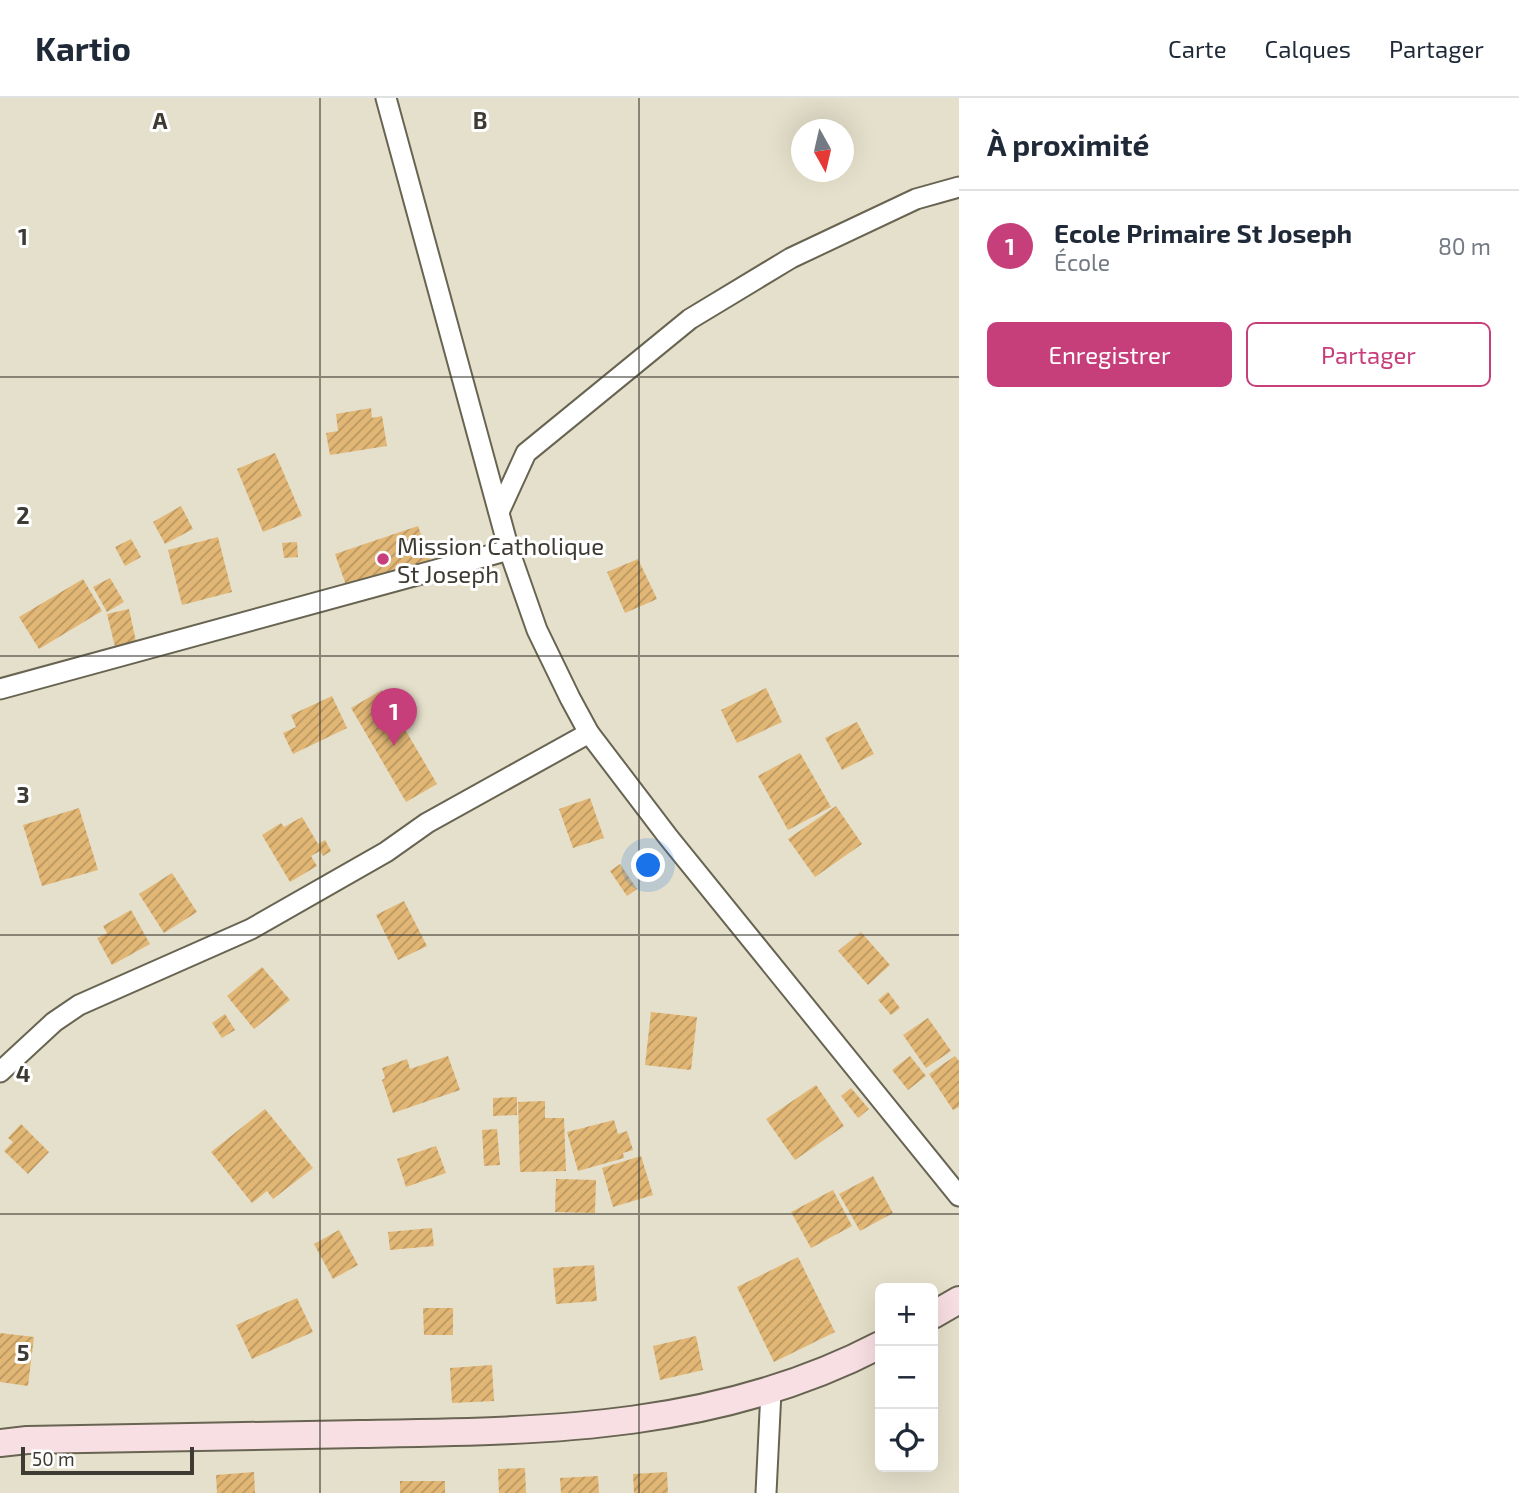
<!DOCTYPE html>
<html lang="fr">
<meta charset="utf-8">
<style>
body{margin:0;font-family:"Exo 2",sans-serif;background:#f2f2f3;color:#1f2937}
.controls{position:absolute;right:21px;bottom:21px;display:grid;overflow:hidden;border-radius:10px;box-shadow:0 7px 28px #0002}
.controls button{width:63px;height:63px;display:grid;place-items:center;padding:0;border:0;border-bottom:2px solid #e0e1e3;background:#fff;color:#1f2937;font:35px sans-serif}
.compass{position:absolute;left:791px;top:21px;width:63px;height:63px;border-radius:50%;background:#fff;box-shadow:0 7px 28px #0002;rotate:172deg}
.scale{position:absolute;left:21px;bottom:18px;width:173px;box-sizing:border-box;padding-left:7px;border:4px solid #3d3b33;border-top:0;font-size:19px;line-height:24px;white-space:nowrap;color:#3d3b33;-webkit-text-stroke:5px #fff;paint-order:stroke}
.you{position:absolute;left:649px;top:768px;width:24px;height:24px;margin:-18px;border:5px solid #fff;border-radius:50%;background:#1a73e8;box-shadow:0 0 0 10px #1a73e833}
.badge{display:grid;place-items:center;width:46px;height:46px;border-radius:50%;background:#c63e7a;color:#fff;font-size:23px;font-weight:700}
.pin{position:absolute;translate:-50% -58px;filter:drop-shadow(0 2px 4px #0008)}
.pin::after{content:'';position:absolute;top:37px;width:24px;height:21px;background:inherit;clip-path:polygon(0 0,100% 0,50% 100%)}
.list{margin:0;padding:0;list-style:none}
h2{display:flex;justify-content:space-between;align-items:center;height:91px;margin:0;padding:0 28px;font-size:30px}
h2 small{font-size:23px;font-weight:400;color:#747a83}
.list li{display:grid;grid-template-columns:46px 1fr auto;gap:21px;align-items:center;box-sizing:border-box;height:112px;padding:0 28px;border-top:2px solid #e0e1e3}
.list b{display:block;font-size:26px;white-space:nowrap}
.list p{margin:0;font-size:23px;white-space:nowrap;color:#747a83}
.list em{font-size:23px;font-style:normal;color:#747a83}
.actions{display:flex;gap:14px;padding:21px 28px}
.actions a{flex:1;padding:16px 0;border:2px solid #c63e7a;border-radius:10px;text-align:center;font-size:24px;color:#c63e7a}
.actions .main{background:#c63e7a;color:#fff}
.icon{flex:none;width:38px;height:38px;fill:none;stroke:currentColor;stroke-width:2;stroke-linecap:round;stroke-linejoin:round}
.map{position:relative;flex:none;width:959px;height:1395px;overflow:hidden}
header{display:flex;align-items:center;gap:42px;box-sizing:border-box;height:98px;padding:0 35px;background:#fff;border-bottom:2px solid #e0e1e3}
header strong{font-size:33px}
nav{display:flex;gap:38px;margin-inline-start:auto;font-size:24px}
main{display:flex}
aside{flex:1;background:#fff}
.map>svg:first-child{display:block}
.building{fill:url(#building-hatch)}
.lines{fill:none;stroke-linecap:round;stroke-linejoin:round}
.street-casing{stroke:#686452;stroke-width:23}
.secondary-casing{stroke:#686452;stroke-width:30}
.street{stroke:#fff;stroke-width:19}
.secondary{stroke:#f8dfe3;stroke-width:26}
.grid{fill:none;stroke:#3d3b33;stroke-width:2;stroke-opacity:0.55}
.poi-dot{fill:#c63e7a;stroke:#fff;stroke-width:2.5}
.labels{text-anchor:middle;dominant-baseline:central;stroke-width:6;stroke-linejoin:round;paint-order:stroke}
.poi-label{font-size:24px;fill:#3d3b33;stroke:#fff;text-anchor:start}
.grid-label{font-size:23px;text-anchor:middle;font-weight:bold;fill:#3d3b33;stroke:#fff;stroke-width:6;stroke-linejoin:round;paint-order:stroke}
</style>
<header>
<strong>Kartio</strong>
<nav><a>Carte</a><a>Calques</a><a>Partager</a></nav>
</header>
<main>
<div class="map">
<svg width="959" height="1395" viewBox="0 0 959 1395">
<defs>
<pattern id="building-hatch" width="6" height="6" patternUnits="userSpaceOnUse" patternTransform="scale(1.75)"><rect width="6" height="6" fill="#e2b775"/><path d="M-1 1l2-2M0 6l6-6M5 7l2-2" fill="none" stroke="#b89661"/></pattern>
</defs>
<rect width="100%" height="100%" fill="#e5e0cb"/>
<!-- building -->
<g class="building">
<polygon points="371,310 372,320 382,318 387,348 330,357 326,335 338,333 336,316"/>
<polygon points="275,355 302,418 263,434 237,371"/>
<polygon points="181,408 193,431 165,446 153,424"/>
<polygon points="418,428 431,465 348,493 335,456"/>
<polygon points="218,439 232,494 182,507 168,452"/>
<polygon points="131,441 141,459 125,468 115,449"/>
<polygon points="297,444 298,459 284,460 282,445"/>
<polygon points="638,461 657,501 625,515 607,474"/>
<polygon points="110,480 124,504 107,514 93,489"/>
<polygon points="83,481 102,513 39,551 19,519"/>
<polygon points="129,511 137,548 116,553 107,516"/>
<polygon points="766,590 782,624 737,645 721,612"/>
<polygon points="382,592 437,686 406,704 351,610"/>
<polygon points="332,598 347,630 293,656 283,635 296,629 291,617"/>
<polygon points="857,624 874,656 842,672 825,640"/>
<polygon points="800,655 831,709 788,732 758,678"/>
<polygon points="590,700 604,740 573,750 559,711"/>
<polygon points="836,708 862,746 815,779 788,741"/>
<polygon points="79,710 98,772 42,788 23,727"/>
<polygon points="302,719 318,746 325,742 331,753 323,758 320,753 311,758 317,768 290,784 262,737 281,725 284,729"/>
<polygon points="620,766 637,791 627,798 610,773"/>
<polygon points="172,775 197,814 164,835 139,796"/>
<polygon points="404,803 427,848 398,862 376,817"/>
<polygon points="131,812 150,846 112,867 97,840 107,835 103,828"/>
<polygon points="861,834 890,867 868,887 838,853"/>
<polygon points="262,869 290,902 254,931 227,898"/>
<polygon points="888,894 900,910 891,917 878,902"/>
<polygon points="651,914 697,919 691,972 645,967"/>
<polygon points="225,916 235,932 222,940 212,925"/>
<polygon points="928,920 951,953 926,970 903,937"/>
<polygon points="448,958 460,992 393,1015 382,982 385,980 382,970 407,961 410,971"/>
<polygon points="910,958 926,978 908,992 892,972"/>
<polygon points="955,958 959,963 959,1009 953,1012 929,976"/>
<polygon points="816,987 844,1028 795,1062 766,1021"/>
<polygon points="851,990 869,1011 858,1020 841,998"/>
<polygon points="517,999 517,1017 493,1018 493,1000"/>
<polygon points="545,1003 545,1020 564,1020 566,1073 520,1074 518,1004"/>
<polygon points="265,1011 313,1070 273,1101 267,1093 252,1105 211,1054"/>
<polygon points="614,1022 618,1036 627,1033 633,1052 623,1055 624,1060 578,1073 567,1034"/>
<polygon points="21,1026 49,1054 28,1076 4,1053 13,1044 8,1040"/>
<polygon points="497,1031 500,1067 484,1068 482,1032"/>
<polygon points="436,1048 446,1075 406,1089 397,1061"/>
<polygon points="641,1058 653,1097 613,1109 602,1070"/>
<polygon points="873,1078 893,1115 860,1133 839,1096"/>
<polygon points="556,1081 596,1082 595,1115 555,1114"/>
<polygon points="833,1092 852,1128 811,1150 791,1114"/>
<polygon points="432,1130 434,1148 390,1152 388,1134"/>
<polygon points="339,1132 358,1167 333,1181 314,1146"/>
<polygon points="798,1159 835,1234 774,1264 737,1189"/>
<polygon points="594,1167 597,1203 556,1206 553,1170"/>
<polygon points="297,1200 313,1234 252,1261 236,1227"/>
<polygon points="423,1210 453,1210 453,1237 424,1237"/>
<polygon points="0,1235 34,1239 28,1288 0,1284"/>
<polygon points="696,1238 703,1272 660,1282 653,1248"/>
<polygon points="492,1267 494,1303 452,1305 450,1270"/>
<polygon points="525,1370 526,1395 499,1395 498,1371"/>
<polygon points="254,1374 255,1395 217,1395 216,1377"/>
<polygon points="667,1374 668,1395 634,1395 633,1376"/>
<polygon points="598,1378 599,1395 561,1395 560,1380"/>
<rect x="400" y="1383" width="45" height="12"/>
</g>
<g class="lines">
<!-- street casing -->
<g class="street-casing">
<g id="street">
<polyline points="386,0 509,452 537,532 570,600 589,635 669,740 959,1098"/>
<polyline points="499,414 526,355 690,221 791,160 916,101 959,89"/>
<polyline points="0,591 509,452"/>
<polyline points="0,974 54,924 79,907 251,831 386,754 427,725 589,635"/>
<polyline points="766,1395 771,1293"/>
</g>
</g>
<!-- secondary casing -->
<g class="secondary-casing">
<g id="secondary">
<polyline points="933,1217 959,1202"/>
<path d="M0,1345L27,1342C138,1340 249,1338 360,1336C540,1333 715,1333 880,1247"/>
</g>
</g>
<!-- street -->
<use href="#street" class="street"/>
<!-- secondary -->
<use href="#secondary" class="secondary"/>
</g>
<!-- grid -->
<path class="grid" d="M320,0V1395M639,0V1395M0,279H959M0,558H959M0,837H959M0,1116H959"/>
<!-- markers -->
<circle class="poi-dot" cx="383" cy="461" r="7"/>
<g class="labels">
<!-- poi labels -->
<g class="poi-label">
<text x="397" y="447">Mission Catholique<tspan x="397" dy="28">St Joseph</tspan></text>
</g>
</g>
<g class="grid-label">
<text x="160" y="31">A</text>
<text x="480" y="31">B</text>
<text x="23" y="147">1</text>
<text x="23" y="426">2</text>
<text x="23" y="705">3</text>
<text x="23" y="984">4</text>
<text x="23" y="1263">5</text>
</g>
</svg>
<div class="controls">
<button>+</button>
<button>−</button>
<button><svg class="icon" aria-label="locate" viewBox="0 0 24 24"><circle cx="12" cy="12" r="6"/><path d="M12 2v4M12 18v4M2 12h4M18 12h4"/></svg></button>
</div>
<svg class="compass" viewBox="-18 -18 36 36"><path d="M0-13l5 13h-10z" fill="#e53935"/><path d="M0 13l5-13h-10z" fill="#747a83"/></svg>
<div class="scale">50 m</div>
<div class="you"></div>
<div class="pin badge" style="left:394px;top:648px">1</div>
</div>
<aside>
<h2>À proximité<small></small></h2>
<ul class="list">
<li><span class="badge">1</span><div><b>Ecole Primaire St Joseph</b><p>École</p></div><em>80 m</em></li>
</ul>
<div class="actions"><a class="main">Enregistrer</a><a>Partager</a></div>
</aside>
</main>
